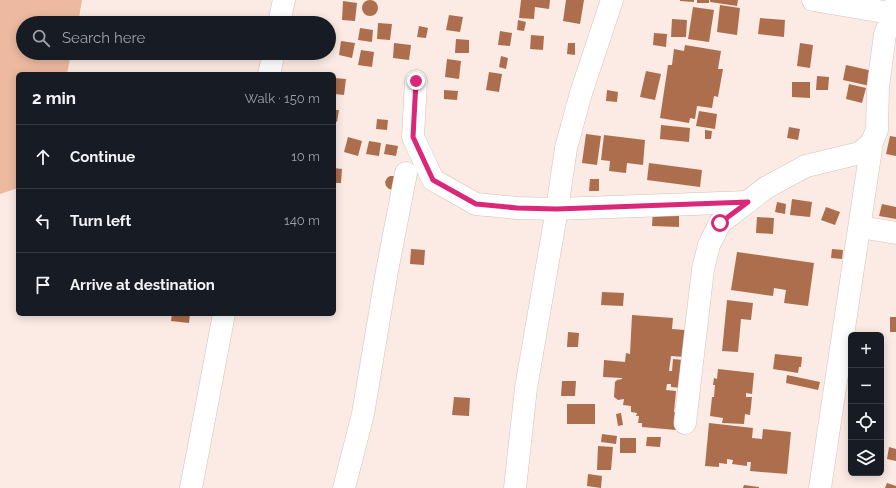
<!DOCTYPE html>
<meta charset="utf-8">
<style>
body{margin:0;font-family:Raleway,sans-serif;background:#20242c;color:#f1f3f6}
.controls{position:absolute;right:12px;bottom:12px;display:grid;overflow:hidden;border-radius:6px;box-shadow:0 2px 10px #0003}
.controls button{width:36px;height:36px;display:grid;place-items:center;padding:0;border:0;border-bottom:1px solid #363941;background:#171b24;color:#f1f3f6;font:20px sans-serif}
.stop{position:absolute;width:12px;height:12px;margin:-9px;border:3px solid #db2777;border-radius:50%;background:#fff}
.stop.end{background:#db2777;border-color:#fff;box-shadow:0 1px 4px #0008}
.list{margin:0;padding:0;list-style:none}
h2{display:flex;justify-content:space-between;align-items:center;height:52px;margin:0;padding:0 16px;font-size:17px}
h2 small{font-size:13px;font-weight:400;color:#9ea1a6}
.list li{display:grid;grid-template-columns:26px 1fr auto;gap:12px;align-items:center;box-sizing:border-box;height:64px;padding:0 16px;border-top:1px solid #363941}
.list b{display:block;font-size:15px;white-space:nowrap}
.list em{font-size:13px;font-style:normal;color:#9ea1a6}
.icon{flex:none;width:22px;height:22px;fill:none;stroke:currentColor;stroke-width:2;stroke-linecap:round;stroke-linejoin:round}
.map{position:relative;flex:none;width:896px;height:488px;overflow:hidden}
.search{position:absolute;background:#171b24;box-shadow:0 2px 10px #0003;left:16px;top:16px;width:320px;height:44px;display:flex;align-items:center;gap:10px;box-sizing:border-box;padding:0 14px;border-radius:22px;color:#9ea1a6;font-size:15px}
.panel{position:absolute;background:#171b24;box-shadow:0 2px 10px #0003;left:16px;top:72px;width:320px;height:244px;border-radius:6px}
.map>svg:first-child{display:block}
.green{fill:#edbaa1}
.building{fill:#ad6e4e}
.lines{fill:none;stroke-linecap:round;stroke-linejoin:round}
.minor-casing{stroke:#d2c2ba;stroke-width:23}
.minor{stroke:#fff;stroke-width:22}
.route{stroke:#db2777;stroke-width:5}
</style>
<div class="map">
<svg width="896" height="488" viewBox="0 0 896 488">
<rect width="100%" height="100%" fill="#fcebe4"/>
<!-- green -->
<polygon class="green" points="0,0 82,0 78,23 23,23 23,53 71,53 67,74 18,74 18,188 0,194"/>
<!-- building -->
<g class="building">
<polygon points="521,0 550,0 549,9 535,7 534,19 519,18"/>
<polygon points="566,0 584,0 580,24 563,21"/>
<polygon points="680,0 694,0 694,2 680,1"/>
<rect x="697" y="0" width="12" height="3"/>
<polygon points="710,0 738,0 737,6 710,2"/>
<circle cx="370" cy="8" r="8"/>
<polygon points="343,1 357,3 355,21 342,20"/>
<polygon points="720,5 740,8 737,35 717,32"/>
<polygon points="693,7 714,10 709,42 688,39"/>
<polygon points="449,15 463,17 460,32 446,30"/>
<polygon points="760,18 785,20 784,37 758,34"/>
<polygon points="672,19 687,20 686,37 671,37"/>
<polygon points="518,20 526,22 524,31 517,30"/>
<polygon points="378,23 392,24 390,40 377,39"/>
<polygon points="419,26 428,28 426,38 417,37"/>
<polygon points="360,28 373,30 372,42 358,40"/>
<polygon points="500,31 512,33 510,46 498,45"/>
<polygon points="654,33 667,34 666,47 653,45"/>
<polygon points="531,35 544,36 543,50 530,49"/>
<polygon points="456,39 469,40 469,53 455,53"/>
<polygon points="341,41 355,43 352,58 339,55"/>
<polygon points="394,43 411,45 409,60 393,58"/>
<polygon points="568,43 575,43 575,55 567,54"/>
<polygon points="800,43 813,45 810,68 797,66"/>
<polygon points="685,45 721,51 718,69 723,69 718,97 714,96 712,108 697,106 695,119 690,118 689,123 660,118 668,65 672,65 674,49 684,51"/>
<polygon points="361,50 374,52 372,67 358,65"/>
<polygon points="501,56 508,58 506,69 499,67"/>
<polygon points="447,59 461,61 459,79 445,77"/>
<polygon points="846,65 873,71 870,86 843,80"/>
<polygon points="646,71 661,74 655,100 640,97"/>
<polygon points="489,72 502,74 499,92 486,90"/>
<polygon points="817,76 829,77 828,90 816,90"/>
<polygon points="334,78 346,79 344,95 334,94"/>
<polygon points="792,82 810,82 810,98 792,97"/>
<polygon points="849,84 866,88 862,103 846,99"/>
<polygon points="444,90 458,91 457,100 444,99"/>
<polygon points="607,90 618,92 617,102 606,101"/>
<polygon points="334,110 339,110 337,122 334,121"/>
<polygon points="699,111 717,114 715,129 696,126"/>
<polygon points="377,119 388,120 387,130 376,129"/>
<polygon points="661,125 690,128 689,142 660,139"/>
<polygon points="789,127 800,129 798,140 787,138"/>
<polygon points="705,130 712,131 711,139 705,139"/>
<polygon points="586,134 601,136 597,165 582,163"/>
<polygon points="604,135 645,140 643,165 627,163 626,173 609,171 610,161 601,160"/>
<polygon points="890,136 896,137 896,156 886,154"/>
<polygon points="348,137 362,141 358,156 344,152"/>
<polygon points="369,141 381,143 379,156 366,154"/>
<polygon points="386,144 398,146 396,156 384,154"/>
<polygon points="649,163 702,170 700,187 647,180"/>
<polygon points="334,168 342,169 341,183 334,183"/>
<polygon points="390,176 394,176 398,177 393,190 389,189 386,186 385,182 387,178"/>
<polygon points="590,179 599,179 599,191 589,191"/>
<polygon points="792,199 812,202 810,217 790,215"/>
<polygon points="777,202 786,204 785,214 775,212"/>
<polygon points="882,204 896,207 896,219 879,216"/>
<polygon points="826,207 840,212 835,225 821,220"/>
<polygon points="653,210 679,211 679,227 652,226"/>
<polygon points="757,217 774,218 773,234 756,233"/>
<polygon points="411,249 425,250 424,265 410,264"/>
<polygon points="832,249 843,250 842,259 831,258"/>
<polygon points="737,252 814,263 808,306 784,303 786,290 774,288 773,296 731,290"/>
<polygon points="602,292 624,293 623,306 601,305"/>
<polygon points="727,300 753,303 751,320 741,319 738,352 722,351"/>
<polygon points="172,314 190,314 189,323 171,321"/>
<polygon points="632,315 673,318 672,329 685,330 684,357 671,356 669,371 672,371 673,359 684,360 682,388 671,387 671,384 667,384 666,390 676,391 674,412 677,412 676,430 642,427 642,423 638,423 639,416 636,416 637,413 631,412 631,406 623,405 624,399 618,400 614,397 615,382 617,380 622,379 622,378 603,377 604,360 625,362 626,353 630,354"/>
<rect x="890" y="317" width="6" height="15"/>
<polygon points="568,332 579,333 578,347 567,347"/>
<polygon points="775,354 802,357 801,367 799,367 798,373 773,369"/>
<polygon points="718,369 754,373 752,394 746,393 746,397 752,397 750,415 745,414 744,424 722,423 723,418 710,416 712,397 714,397 715,385 713,385 714,378 717,379"/>
<polygon points="787,375 820,382 818,390 786,383"/>
<polygon points="562,381 576,381 575,396 561,396"/>
<polygon points="454,397 470,398 469,416 452,415"/>
<rect x="567" y="404" width="28" height="20"/>
<polygon points="621,413 623,425 618,426 616,414"/>
<polygon points="709,423 753,428 752,438 762,439 763,429 791,432 787,474 750,471 751,462 747,462 747,466 732,464 733,460 727,459 727,464 719,463 719,467 705,466"/>
<polygon points="602,434 617,436 616,444 601,442"/>
<polygon points="647,437 661,437 660,447 646,446"/>
<rect x="620" y="438" width="16" height="15"/>
<polygon points="598,446 613,447 611,470 597,470"/>
<polygon points="889,447 896,449 896,461 887,459"/>
<polygon points="588,474 602,476 601,488 587,486"/>
<polygon points="887,483 896,486 896,488 885,488"/>
<polygon points="744,485 759,487 759,488 743,488"/>
</g>
<g class="lines">
<!-- minor casing -->
<g class="minor-casing">
<g id="minor">
<polyline points="813,0 896,14"/>
<polyline points="279,23 284,0"/>
<polyline points="269,74 274,53"/>
<polyline points="416,81 413,137 433,180 476,204 517,208 557,209 748,202"/>
<polyline points="860,227 896,233"/>
<polyline points="685,423 703,269 709,245 720,223 767,187 806,166 860,153 872,142 877,130 878,87 885,34 894,13 896,2"/>
<polyline points="191,488 224,314"/>
<polyline points="344,488 363,414 387,271 406,173"/>
<polyline points="515,488 526,388 557,209 566,148 581,93 612,0"/>
<polyline points="820,488 872,142"/>
</g>
</g>
<!-- minor -->
<use href="#minor" class="minor"/>
</g>
<g class="lines">
<!-- route -->
<polyline class="route" points="416,81 413,137 433,180 476,204 517,208 557,209 748,202 720,223"/>
</g>
</svg>
<div class="controls">
<button>+</button>
<button>−</button>
<button><svg class="icon" aria-label="locate" viewBox="0 0 24 24"><circle cx="12" cy="12" r="6"/><path d="M12 2v4M12 18v4M2 12h4M18 12h4"/></svg></button>
<button><svg class="icon" aria-label="layers" viewBox="0 0 24 24"><path d="M12 4l9 5-9 5-9-5zM3 14l9 5 9-5"/></svg></button>
</div>
<div class="stop" style="left:720px;top:223px"></div>
<div class="stop end" style="left:416px;top:81px"></div>
<div class="search"><svg class="icon" aria-label="search" viewBox="0 0 24 24"><circle cx="10" cy="10" r="6"/><path d="M15 15l6 6"/></svg>Search here</div>
<section class="panel">
<h2>2 min<small>Walk · 150 m</small></h2>
<ul class="list">
<li><svg class="icon" aria-label="ahead" viewBox="0 0 24 24"><path d="M12 20V5M6 11l6-6 6 6"/></svg><div><b>Continue</b></div><em>10 m</em></li>
<li><svg class="icon" aria-label="left" viewBox="0 0 24 24"><path d="M17 20v-9H6M10 6l-5 5 5 5"/></svg><div><b>Turn left</b></div><em>140 m</em></li>
<li><svg class="icon" aria-label="arrive" viewBox="0 0 24 24"><path d="M6 21V4h12l-3 4 3 4H6"/></svg><div><b>Arrive at destination</b></div></li>
</ul>
</section>
</div>
